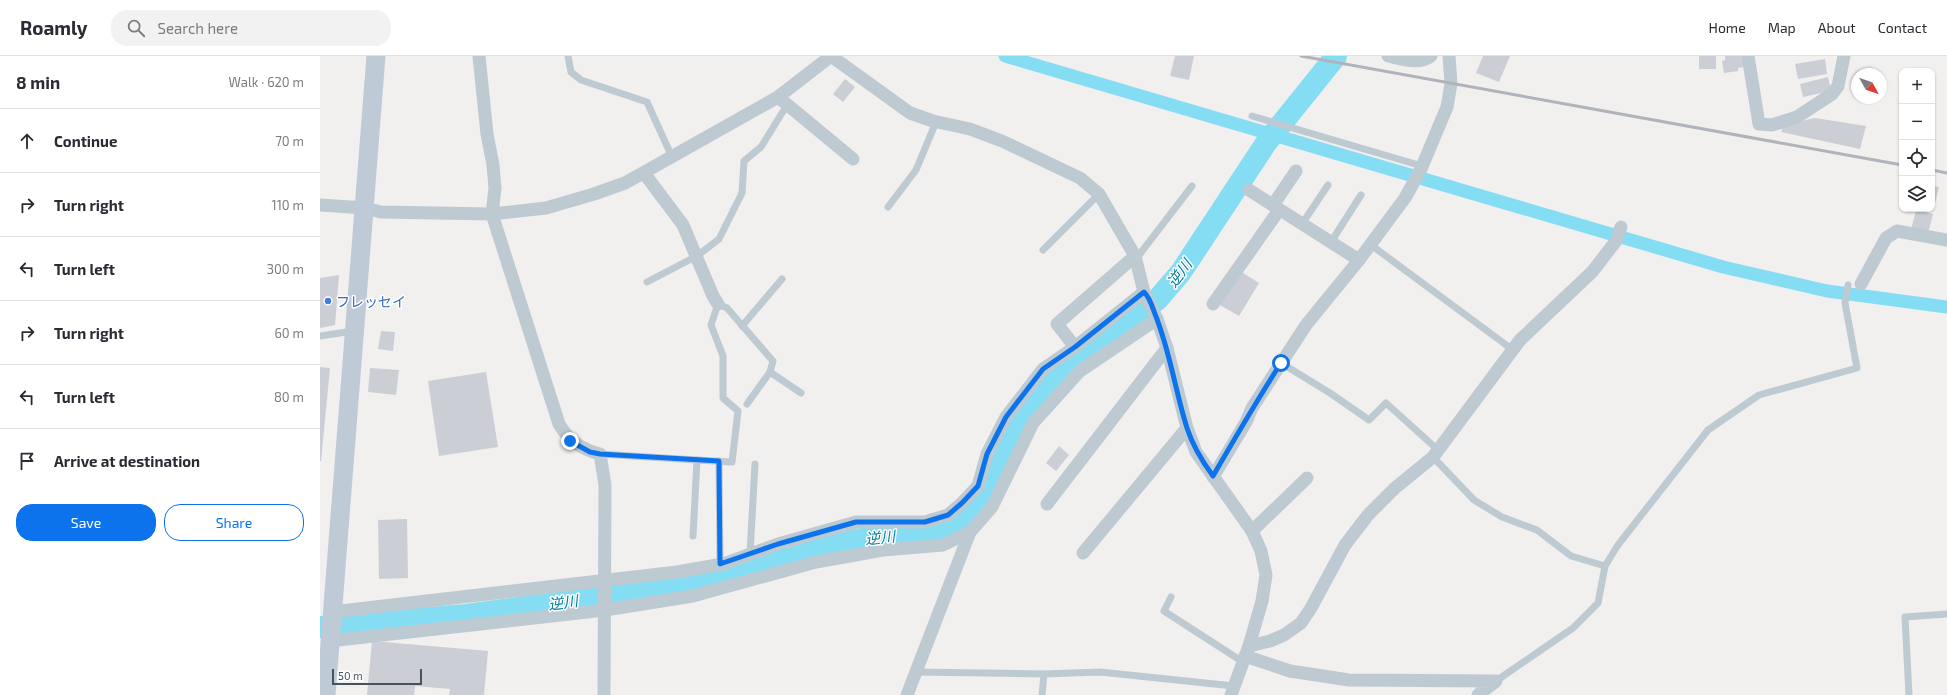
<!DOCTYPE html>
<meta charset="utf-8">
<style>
body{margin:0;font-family:"Exo 2","Noto Sans JP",sans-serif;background:#f2f2f3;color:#2b2b33}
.controls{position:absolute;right:12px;top:12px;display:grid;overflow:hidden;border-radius:8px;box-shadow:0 1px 3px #0004}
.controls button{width:36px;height:36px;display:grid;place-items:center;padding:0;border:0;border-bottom:1px solid #e1e1e2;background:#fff;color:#2b2b33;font:20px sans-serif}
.compass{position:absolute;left:1531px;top:12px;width:36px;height:36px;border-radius:50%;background:#fff;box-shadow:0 1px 3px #0004;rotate:130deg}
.scale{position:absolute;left:12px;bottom:10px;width:90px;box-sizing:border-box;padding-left:4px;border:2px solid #46535e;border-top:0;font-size:11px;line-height:14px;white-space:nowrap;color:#46535e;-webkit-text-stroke:3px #fff;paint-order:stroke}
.stop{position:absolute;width:12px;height:12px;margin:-9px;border:3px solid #0d73ed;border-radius:50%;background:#fff}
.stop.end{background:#0d73ed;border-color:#fff;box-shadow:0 1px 4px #0008}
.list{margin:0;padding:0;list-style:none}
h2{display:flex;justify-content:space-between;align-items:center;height:52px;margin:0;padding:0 16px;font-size:17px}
h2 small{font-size:13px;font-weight:400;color:#7c7c81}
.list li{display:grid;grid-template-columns:26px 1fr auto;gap:12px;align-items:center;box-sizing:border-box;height:64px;padding:0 16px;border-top:1px solid #e1e1e2}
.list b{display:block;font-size:15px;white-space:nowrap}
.list em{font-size:13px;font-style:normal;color:#7c7c81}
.actions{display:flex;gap:8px;padding:12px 16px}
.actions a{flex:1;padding:9px 0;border:1px solid #0d73ed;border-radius:16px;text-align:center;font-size:14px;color:#0d73ed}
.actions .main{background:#0d73ed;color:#fff}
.icon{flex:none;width:22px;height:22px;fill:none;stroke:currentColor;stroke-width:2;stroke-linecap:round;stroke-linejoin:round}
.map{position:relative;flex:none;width:1627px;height:639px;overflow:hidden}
header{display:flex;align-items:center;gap:24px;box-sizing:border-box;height:56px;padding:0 20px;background:#fff;border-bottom:1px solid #e1e1e2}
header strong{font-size:19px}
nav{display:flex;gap:22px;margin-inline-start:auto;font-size:14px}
.search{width:280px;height:36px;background:#f2f2f3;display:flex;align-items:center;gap:10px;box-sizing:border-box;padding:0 14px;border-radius:16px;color:#7c7c81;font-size:15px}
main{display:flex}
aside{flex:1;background:#fff}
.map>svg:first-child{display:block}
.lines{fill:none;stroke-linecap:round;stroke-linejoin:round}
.canal{stroke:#84ddf2;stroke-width:13}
.river{stroke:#84ddf2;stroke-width:22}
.building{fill:#cbced4}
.lane{stroke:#becad2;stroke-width:7}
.street{stroke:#becad2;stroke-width:13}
.secondary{stroke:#becbd7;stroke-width:19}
.rail{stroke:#b0b4ba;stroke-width:3}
.route{stroke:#0d73ed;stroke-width:5}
.shop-dot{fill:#3f7fe0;stroke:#fff;stroke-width:1.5}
.labels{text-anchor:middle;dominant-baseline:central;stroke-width:3;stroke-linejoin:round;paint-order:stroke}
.shop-label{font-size:14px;fill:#366cbe;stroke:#fff;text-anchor:start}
.water-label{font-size:15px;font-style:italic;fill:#057f9b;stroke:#fff}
</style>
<header>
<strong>Roamly</strong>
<div class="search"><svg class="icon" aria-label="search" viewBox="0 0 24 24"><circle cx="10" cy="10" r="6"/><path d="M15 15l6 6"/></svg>Search here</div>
<nav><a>Home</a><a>Map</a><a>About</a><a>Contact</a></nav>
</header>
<main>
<aside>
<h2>8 min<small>Walk · 620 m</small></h2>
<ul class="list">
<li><svg class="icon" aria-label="ahead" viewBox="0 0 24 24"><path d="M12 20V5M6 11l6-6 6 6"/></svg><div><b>Continue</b></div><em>70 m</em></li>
<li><svg class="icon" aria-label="right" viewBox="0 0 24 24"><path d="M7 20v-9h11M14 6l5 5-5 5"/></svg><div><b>Turn right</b></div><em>110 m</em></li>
<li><svg class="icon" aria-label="left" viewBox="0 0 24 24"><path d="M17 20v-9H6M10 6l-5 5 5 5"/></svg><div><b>Turn left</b></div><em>300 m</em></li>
<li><svg class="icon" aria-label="right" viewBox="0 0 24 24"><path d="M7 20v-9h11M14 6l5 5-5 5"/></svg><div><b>Turn right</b></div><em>60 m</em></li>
<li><svg class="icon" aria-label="left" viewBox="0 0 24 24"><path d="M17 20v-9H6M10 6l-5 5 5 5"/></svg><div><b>Turn left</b></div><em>80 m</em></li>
<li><svg class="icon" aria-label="arrive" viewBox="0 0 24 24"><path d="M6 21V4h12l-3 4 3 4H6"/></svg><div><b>Arrive at destination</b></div></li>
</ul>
<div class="actions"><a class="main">Save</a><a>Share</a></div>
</aside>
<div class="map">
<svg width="1627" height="639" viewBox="0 0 1627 639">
<rect width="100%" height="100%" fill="#f2efef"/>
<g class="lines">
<!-- canal -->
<polyline class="canal" points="685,0 1403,211 1507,235 1627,251"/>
<!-- river -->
<polyline class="river" points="0,571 146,559 358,530 499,491 556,480 612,478 630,471 646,461 662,440 697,367 734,322 837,244 861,216 946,87 1016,0"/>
</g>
<!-- building -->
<g class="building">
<polygon points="855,0 874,0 869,24 850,20"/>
<polygon points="1163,0 1190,0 1179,26 1156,17"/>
<rect x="1379" y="0" width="17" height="13"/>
<polygon points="1405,0 1422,0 1424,11 1418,12 1418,15 1404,17 1402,5 1405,4"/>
<polygon points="1505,3 1507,18 1478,23 1475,8"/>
<polygon points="1508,21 1511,35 1483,41 1480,28"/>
<polygon points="525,23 535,31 523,46 513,38"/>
<polygon points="1495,62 1546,70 1540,93 1461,76 1464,69"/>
<polygon points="1612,130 1619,131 1614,151 1612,150"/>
<polygon points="1596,154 1613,158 1608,178 1591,174"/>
<polygon points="920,215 939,227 919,260 900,249"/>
<polygon points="19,219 15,269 0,272 0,222"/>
<polygon points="61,275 75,276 73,295 58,293"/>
<polygon points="0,311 10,312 1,405 0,405"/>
<polygon points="50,312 79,314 76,339 48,336"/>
<polygon points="166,316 178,391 119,400 108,325"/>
<polygon points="739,390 749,399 736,415 726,407"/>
<polygon points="87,463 88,522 59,523 58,464"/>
<polygon points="52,585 168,595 164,639 129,639 130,633 95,630 94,639 47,639"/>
</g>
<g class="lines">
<!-- lane -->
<g class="lane">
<polyline points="248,0 251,16 261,24 327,46 352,101"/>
<polyline points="932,60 1102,110"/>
<polyline points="568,151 596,114 616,66"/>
<polyline points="982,168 1008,129"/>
<polyline points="1011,186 1041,139"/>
<polyline points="1051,189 1193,294"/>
<polyline points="723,194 779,138"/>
<polyline points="816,203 872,130"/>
<polyline points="327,226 377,200 399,183 422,137 424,105 441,91 467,49"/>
<polyline points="422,270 462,223"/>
<polyline points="0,280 33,275"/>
<polyline points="961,307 1010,337 1049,364 1066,347 1118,394"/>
<polyline points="427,348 450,316 481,337"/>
<polyline points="280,398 377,404 373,480"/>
<polyline points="1113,401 1154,444 1182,461 1217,474 1251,500 1285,510"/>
<polyline points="377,404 412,406 418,355 403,342 403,300 391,269 398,248 407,252 453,305 450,316"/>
<polyline points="399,405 400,508"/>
<polyline points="430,498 435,408"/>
<polyline points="851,541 844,555 923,606"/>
<polyline points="597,616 724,618 780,616 914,630"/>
<polyline points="1176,625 1253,572 1278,547 1285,510 1298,489 1388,374 1439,339 1537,312 1525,247 1528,229"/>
<polyline points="722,639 724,618"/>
<polyline points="1589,639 1585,561 1627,558"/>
</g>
<!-- street -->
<g class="street">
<path d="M159,0L167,78L173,109L175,132L172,158L239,368C249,385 261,393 280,398L285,429L284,639"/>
<polyline points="511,0 590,57 613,65 650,73 682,85 760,122 779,138 815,200 824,236 837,263 847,292 867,372 876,396 932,475 941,495 946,519 942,545 929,590 911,639"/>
<path d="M1068,0C1082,3 1099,9 1111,0"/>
<polyline points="1428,0 1439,68 1452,69 1477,61 1512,38 1518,30 1524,0"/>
<polyline points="458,41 533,103"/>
<polyline points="324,117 363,169 393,240 398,248"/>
<polyline points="929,134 1039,204"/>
<polyline points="0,149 45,152 61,156 172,158 226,152 274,138 305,127 458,41 511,0"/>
<polyline points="953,149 976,115"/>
<polyline points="1541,228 1566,182 1577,175 1627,184"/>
<polyline points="893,248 959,154"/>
<polyline points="755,291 737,268 815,200"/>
<polyline points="893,421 926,366 932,352 986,269 1039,204 1085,142 1101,113 1127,51 1131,28 1129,0"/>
<polyline points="727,448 847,292"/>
<polyline points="932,475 987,422"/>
<polyline points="763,497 867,372"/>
<polyline points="12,556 357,516 403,508 458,488 536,466 605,466 628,459 642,447 658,430 667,398 686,361 723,313 755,291 824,236"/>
<polyline points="9,585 285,554 373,540 496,506 563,494 623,489 650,476 672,451 713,367 760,315 837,263"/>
<polyline points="929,590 950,585 964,579 981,567 991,552 1025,489 1048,459 1075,432 1113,401 1200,284 1272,216 1296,185 1301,171"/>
<polyline points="925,600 970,615 1029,624 1176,625 1158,639"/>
<polyline points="587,639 650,476"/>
</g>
<!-- secondary -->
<polyline class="secondary" points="6,639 56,0"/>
<!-- rail -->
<g class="rail">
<polyline points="981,0 1582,109"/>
<polyline points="1612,114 1627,117"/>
</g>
</g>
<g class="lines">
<!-- route -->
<path class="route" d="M250,385L270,396L280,398L399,405L400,508L458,488L536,466H605L628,459L642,447L658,430L667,398L686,361L723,313L755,291L824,236C830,242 832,250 835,258C850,295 855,334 867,372C873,391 882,405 893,420C915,382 937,344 961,307"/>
</g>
<!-- markers -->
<circle class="shop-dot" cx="8" cy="245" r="4"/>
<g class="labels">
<!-- shop labels -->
<g class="shop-label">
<text x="16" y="245">フレッセイ</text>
</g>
<!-- water labels -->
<g class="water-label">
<text transform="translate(859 217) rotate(-53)">逆川</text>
<text transform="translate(560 481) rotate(-6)">逆川</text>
<text transform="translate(243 546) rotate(-8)">逆川</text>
</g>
</g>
</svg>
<div class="controls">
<button>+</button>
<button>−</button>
<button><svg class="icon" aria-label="locate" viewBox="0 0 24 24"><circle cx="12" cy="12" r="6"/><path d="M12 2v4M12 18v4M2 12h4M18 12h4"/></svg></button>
<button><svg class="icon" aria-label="layers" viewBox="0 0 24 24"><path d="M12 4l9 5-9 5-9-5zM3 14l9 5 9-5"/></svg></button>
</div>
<svg class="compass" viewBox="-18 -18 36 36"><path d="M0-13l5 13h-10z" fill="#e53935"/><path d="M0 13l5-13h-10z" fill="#7c7c81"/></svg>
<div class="scale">50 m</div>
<div class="stop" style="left:961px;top:307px"></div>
<div class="stop end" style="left:250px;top:385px"></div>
</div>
</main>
